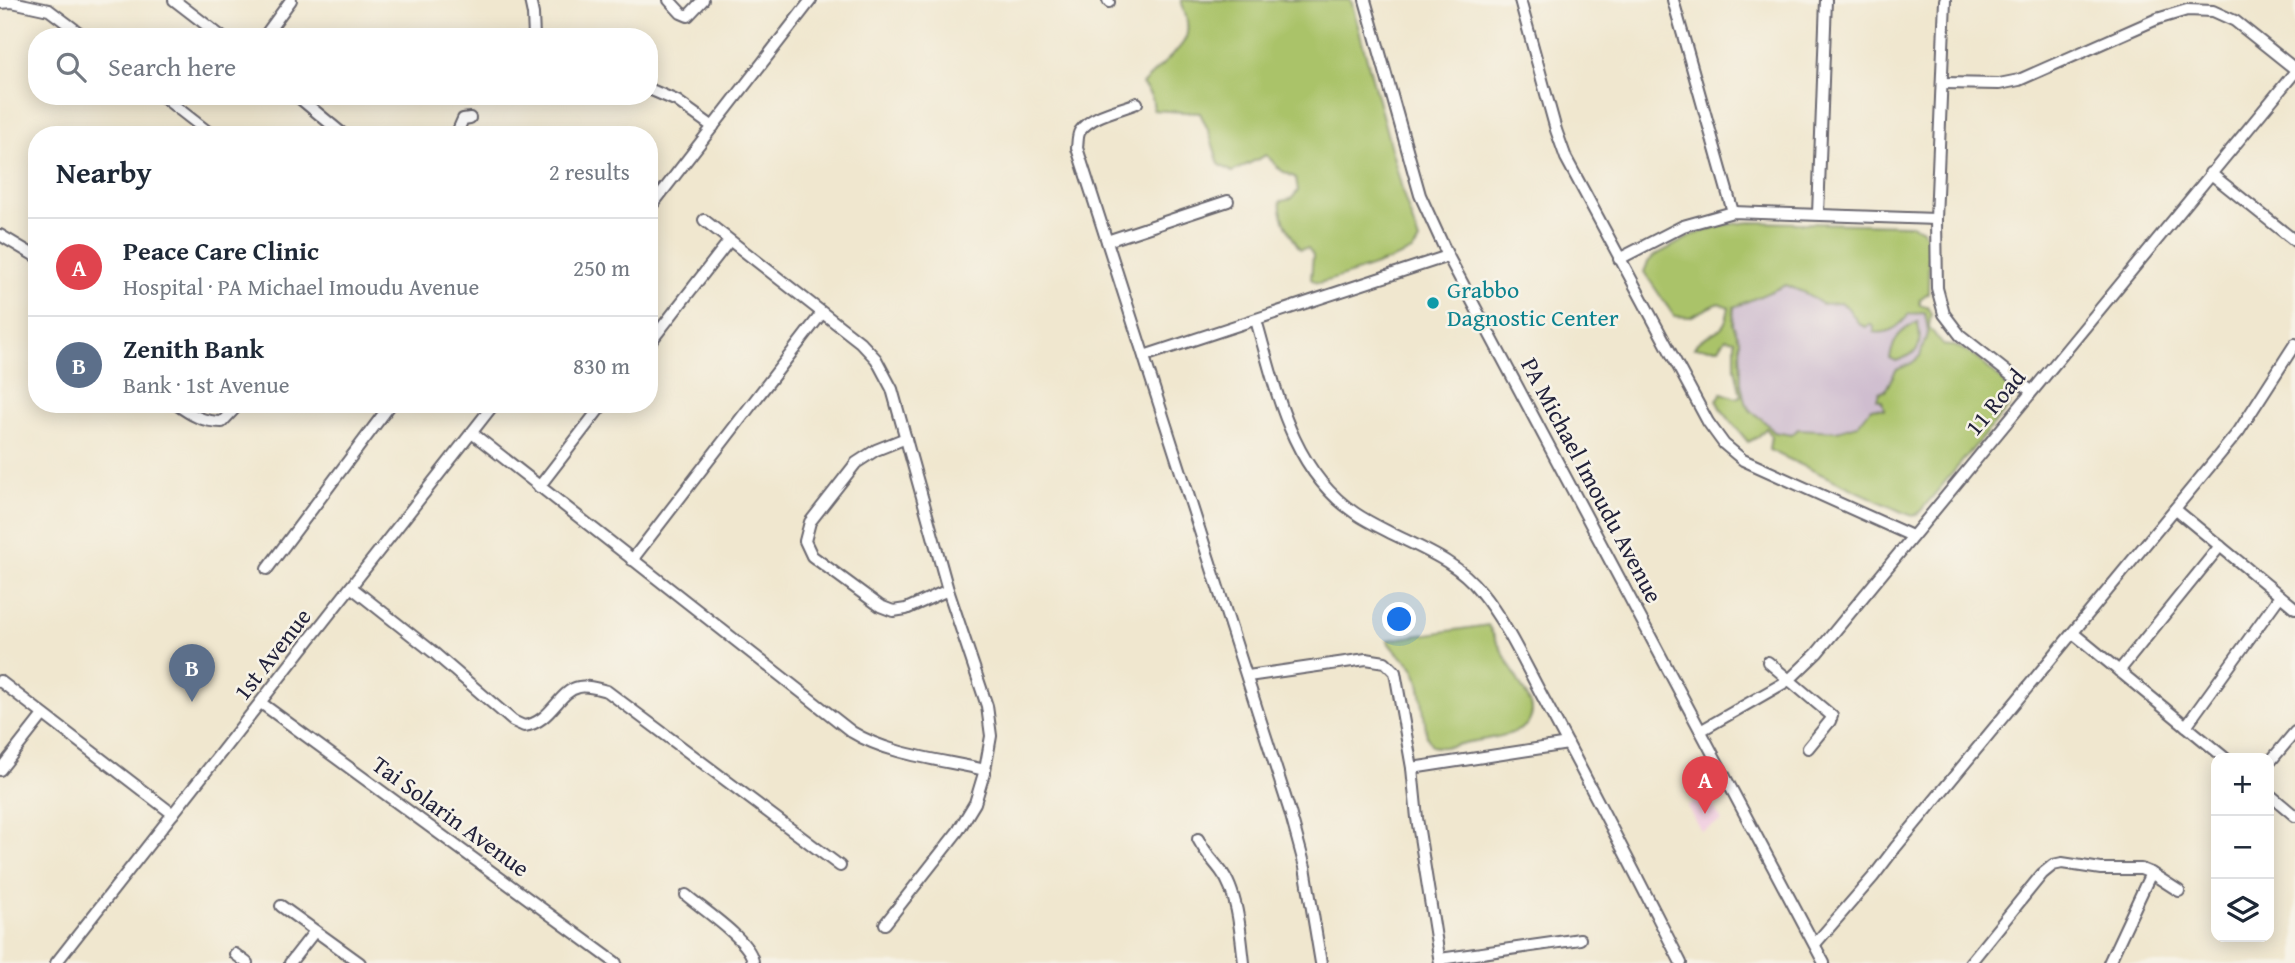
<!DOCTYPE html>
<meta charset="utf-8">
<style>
body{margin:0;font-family:"Gentium Book Plus",serif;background:#f2f2f3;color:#1f2937}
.controls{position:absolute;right:21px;bottom:21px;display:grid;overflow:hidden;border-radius:14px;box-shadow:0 4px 18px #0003}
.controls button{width:63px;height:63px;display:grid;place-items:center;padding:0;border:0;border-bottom:2px solid #e0e1e3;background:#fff;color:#1f2937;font:35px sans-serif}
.you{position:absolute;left:1400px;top:620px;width:24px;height:24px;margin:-18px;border:5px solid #fff;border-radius:50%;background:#1a73e8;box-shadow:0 0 0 10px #1a73e833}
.badge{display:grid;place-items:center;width:46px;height:46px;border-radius:50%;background:#d1495b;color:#fff;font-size:23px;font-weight:700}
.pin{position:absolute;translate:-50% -58px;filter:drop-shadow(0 2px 4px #0008)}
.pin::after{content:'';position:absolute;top:37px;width:24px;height:21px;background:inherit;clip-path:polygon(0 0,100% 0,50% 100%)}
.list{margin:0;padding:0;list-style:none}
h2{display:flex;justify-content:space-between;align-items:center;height:91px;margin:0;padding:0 28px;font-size:30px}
h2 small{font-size:23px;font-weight:400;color:#747a83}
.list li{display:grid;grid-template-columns:46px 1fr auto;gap:21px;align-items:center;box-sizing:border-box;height:98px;padding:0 28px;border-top:2px solid #e0e1e3}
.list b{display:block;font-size:26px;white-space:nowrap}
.list p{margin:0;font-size:23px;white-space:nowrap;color:#747a83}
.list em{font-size:23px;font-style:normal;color:#747a83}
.icon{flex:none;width:38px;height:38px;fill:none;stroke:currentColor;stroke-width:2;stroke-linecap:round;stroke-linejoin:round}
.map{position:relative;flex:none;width:2295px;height:963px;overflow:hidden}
.search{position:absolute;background:#fff;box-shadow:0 4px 18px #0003;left:28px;top:28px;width:630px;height:77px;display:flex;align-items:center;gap:18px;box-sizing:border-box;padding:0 24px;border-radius:28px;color:#747a83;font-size:26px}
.panel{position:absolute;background:#fff;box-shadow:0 4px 18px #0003;left:28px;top:126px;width:630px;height:287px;border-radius:28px}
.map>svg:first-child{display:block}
.built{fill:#f2cfe1}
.industrial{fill:#cfbdcf}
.green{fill:#aac369;stroke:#667252;stroke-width:2;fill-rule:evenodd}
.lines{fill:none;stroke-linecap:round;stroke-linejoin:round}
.minor-casing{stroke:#6a676f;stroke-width:14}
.minor{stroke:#fff;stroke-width:10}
.culture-dot{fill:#0f9aa8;stroke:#f7f3e8;stroke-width:2.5}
.labels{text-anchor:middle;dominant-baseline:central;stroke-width:5;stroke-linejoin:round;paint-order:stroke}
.culture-label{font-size:24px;fill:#0d838f;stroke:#f7f3e8;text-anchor:start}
.street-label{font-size:24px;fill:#22223b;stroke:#f7f3e8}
</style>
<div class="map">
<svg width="2295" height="963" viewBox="0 0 2295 963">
<rect width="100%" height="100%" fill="#f7f3e8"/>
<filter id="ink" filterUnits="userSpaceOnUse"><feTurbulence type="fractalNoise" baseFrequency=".0143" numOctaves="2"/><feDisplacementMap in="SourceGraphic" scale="14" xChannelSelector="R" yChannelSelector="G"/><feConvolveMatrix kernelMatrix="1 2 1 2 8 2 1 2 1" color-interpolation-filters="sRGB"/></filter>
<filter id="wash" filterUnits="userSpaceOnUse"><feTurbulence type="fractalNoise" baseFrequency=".00686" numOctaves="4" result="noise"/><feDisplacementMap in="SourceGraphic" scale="28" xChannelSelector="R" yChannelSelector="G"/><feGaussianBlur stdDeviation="1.57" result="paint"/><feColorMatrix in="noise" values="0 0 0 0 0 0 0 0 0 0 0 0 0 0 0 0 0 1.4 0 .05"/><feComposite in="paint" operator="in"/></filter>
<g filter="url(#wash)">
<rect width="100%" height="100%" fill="#f0e7cf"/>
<!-- built -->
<polygon class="built" points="1707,795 1722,821 1701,831 1687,806"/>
<!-- industrial -->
<polygon class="industrial" points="1786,285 1807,294 1822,304 1840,303 1847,307 1859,324 1870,324 1874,327 1904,321 1909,313 1925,313 1929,331 1920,356 1912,363 1896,370 1891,377 1882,401 1884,409 1871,408 1858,425 1837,431 1798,429 1792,435 1773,432 1763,420 1751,411 1745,402 1741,383 1740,340 1733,324 1734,307"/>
<!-- green -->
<g class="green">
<path d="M1181,0H1351L1405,200L1419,241C1417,245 1416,247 1413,250C1406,256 1328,282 1317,283L1311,279L1313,255L1308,248L1300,249C1292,238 1278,214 1281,201L1291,199L1298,191L1296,178L1282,171L1266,155L1232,172L1219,164L1209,132L1200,113L1153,110C1155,99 1149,91 1142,84C1150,77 1155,71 1163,64C1189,39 1193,36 1181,0Z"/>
<path d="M1751,222L1912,225L1921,229L1929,239L1928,293L1920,299V305L1927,307L1931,314L1929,327L1943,345C1947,346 1950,346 1954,346C1971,350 2002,379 2011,393L2008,407L1918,514L1913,516L1902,512L1769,450L1771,435L1766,428L1758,437L1748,442L1720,408L1717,400L1722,393L1736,398L1741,396L1735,368V340L1726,338L1719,348H1694C1700,334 1717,336 1724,324C1727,319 1728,312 1729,307L1719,303L1690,317L1674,316L1644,272L1648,262L1654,256L1693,235L1723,225ZM1786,285L1807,294L1822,304L1841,303L1847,307L1859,324L1866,327L1870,324L1874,327V332C1889,335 1901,325 1909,314L1925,313L1928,331L1920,356L1912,363L1896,370L1885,391L1879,392L1877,399L1882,401L1884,409L1871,408L1858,425L1837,431L1798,429L1792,435L1774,432L1763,420L1751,411L1745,402L1741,383L1740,340L1733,324L1734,307Z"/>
<path d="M1918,322C1922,348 1921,352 1896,361L1890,358C1894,338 1899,331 1918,322Z"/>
<path d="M1488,625L1531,704C1539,735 1495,737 1475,741C1461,743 1445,750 1432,746L1427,737C1424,721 1422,682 1414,669C1407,658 1392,652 1387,640Z"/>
</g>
</g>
<g filter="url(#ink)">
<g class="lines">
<!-- minor casing -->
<g class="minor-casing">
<g id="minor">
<polyline points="174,0 222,37"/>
<polyline points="530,0 533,14 534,37"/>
<polyline points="669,0 681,13 688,16 703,0"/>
<polyline points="1108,0 1109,2"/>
<polyline points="1365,0 1420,195 1448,256 1824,963"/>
<polyline points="1520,0 1556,130 1566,158 1708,422 1724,444 1743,460 1912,536"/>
<polyline points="1673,0 1733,212"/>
<polyline points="1945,0 1936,219 1937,288 1944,314 1960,335 2031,391"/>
<polyline points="0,3 12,2 49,10 85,37"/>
<polyline points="264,37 291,0"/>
<polyline points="1943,83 1999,84 2019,80 2157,19 2187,10 2213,11 2235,21 2295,69"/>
<polyline points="649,89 677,101 713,127"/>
<polyline points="162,96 212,135"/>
<polyline points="297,96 344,135"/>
<path d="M1137,103C1120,110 1091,115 1080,131C1077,136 1078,142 1077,148L1290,812L1305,867L1321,963"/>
<polyline points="456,135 463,119 470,118"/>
<polyline points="2210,173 2295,241"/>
<polyline points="649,209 811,0"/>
<polyline points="1818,214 1826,0"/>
<polyline points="704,220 860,342 876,359 892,389 948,590 987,706 991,736 985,770 975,803 958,831 885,924"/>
<polyline points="0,235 37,257"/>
<polyline points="1107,241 1228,201"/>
<polyline points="1619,259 1683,226 1733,212 1936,219"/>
<path d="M1256,320C1276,389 1291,470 1355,513C1365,520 1377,526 1387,531C1420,548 1457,561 1480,591C1508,625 1526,667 1547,705C1593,790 1637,877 1681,963"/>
<polyline points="649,344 729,241"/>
<polyline points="1144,356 1448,256"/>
<path d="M176,404C191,415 203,422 222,422L239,404"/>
<path d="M472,433L852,732C889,755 943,760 985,770"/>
<polyline points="906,438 876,450 856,463 810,522 805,541 812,556 880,606 893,611 906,609 948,590"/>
<polyline points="539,487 603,404"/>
<polyline points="2175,509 2295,608"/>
<polyline points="632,560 822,313"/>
<polyline points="267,569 391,404"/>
<path d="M351,587L433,652L513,721L524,726C552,722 558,691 579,687C588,685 598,689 607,691L840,866"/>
<polyline points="2073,633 2225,758"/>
<polyline points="1768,662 1832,716 1830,721 1808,748"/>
<polyline points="2119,671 2220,546"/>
<polyline points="1248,676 1366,659 1385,662 1395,672 1412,768 1417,818 1440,963"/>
<polyline points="0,681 173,814"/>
<polyline points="261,703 616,963"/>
<polyline points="2186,726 2280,596"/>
<polyline points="1702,730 1789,680 1817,653 2295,72"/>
<polyline points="2269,763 2295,732"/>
<polyline points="1412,768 1568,744"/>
<polyline points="0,770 43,715"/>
<polyline points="2269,794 2295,816"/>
<path d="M1198,839C1206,854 1212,859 1221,871C1238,892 1241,937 1244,963"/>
<path d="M686,895C702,909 753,942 753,963"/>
<polyline points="281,906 360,963"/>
<polyline points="1815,944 1873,877 1895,848 2239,431 2295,344"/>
<polyline points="235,954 247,963"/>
<polyline points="1440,959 1580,939"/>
<polyline points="56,963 494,404"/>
<polyline points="290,963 315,931"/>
<polyline points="1970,963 2042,874 2053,865 2062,863 2101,869 2141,869 2151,873 2179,891"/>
<polyline points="2109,963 2151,873"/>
</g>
</g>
<!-- minor -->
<use href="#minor" class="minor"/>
</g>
</g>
<!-- markers -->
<circle class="culture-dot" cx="1433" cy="303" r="7"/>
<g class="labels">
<!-- culture labels -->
<g class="culture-label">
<text x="1447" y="289">Grabbo<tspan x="1447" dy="28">Dagnostic Center</tspan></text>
</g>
<!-- street labels -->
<g class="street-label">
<text transform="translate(1995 402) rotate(-50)">11 Road</text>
<text transform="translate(1592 480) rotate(62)">PA Michael Imoudu Avenue</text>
<text transform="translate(272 654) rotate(-52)">1st Avenue</text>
<text transform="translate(451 816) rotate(36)">Tai Solarin Avenue</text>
</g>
</g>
</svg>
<div class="controls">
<button>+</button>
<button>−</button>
<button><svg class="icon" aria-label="layers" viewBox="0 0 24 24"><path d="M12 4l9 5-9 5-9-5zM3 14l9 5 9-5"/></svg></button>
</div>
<div class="you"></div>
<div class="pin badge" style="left:1705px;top:814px;background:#e0444e">A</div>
<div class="pin badge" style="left:192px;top:702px;background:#5c6f8a">B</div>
<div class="search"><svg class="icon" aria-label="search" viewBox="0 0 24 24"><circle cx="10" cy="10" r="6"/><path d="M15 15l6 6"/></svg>Search here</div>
<section class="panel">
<h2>Nearby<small>2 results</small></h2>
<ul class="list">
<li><span class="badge" style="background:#e0444e">A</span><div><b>Peace Care Clinic</b><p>Hospital · PA Michael Imoudu Avenue</p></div><em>250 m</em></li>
<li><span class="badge" style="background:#5c6f8a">B</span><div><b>Zenith Bank</b><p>Bank · 1st Avenue</p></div><em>830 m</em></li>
</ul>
</section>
</div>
